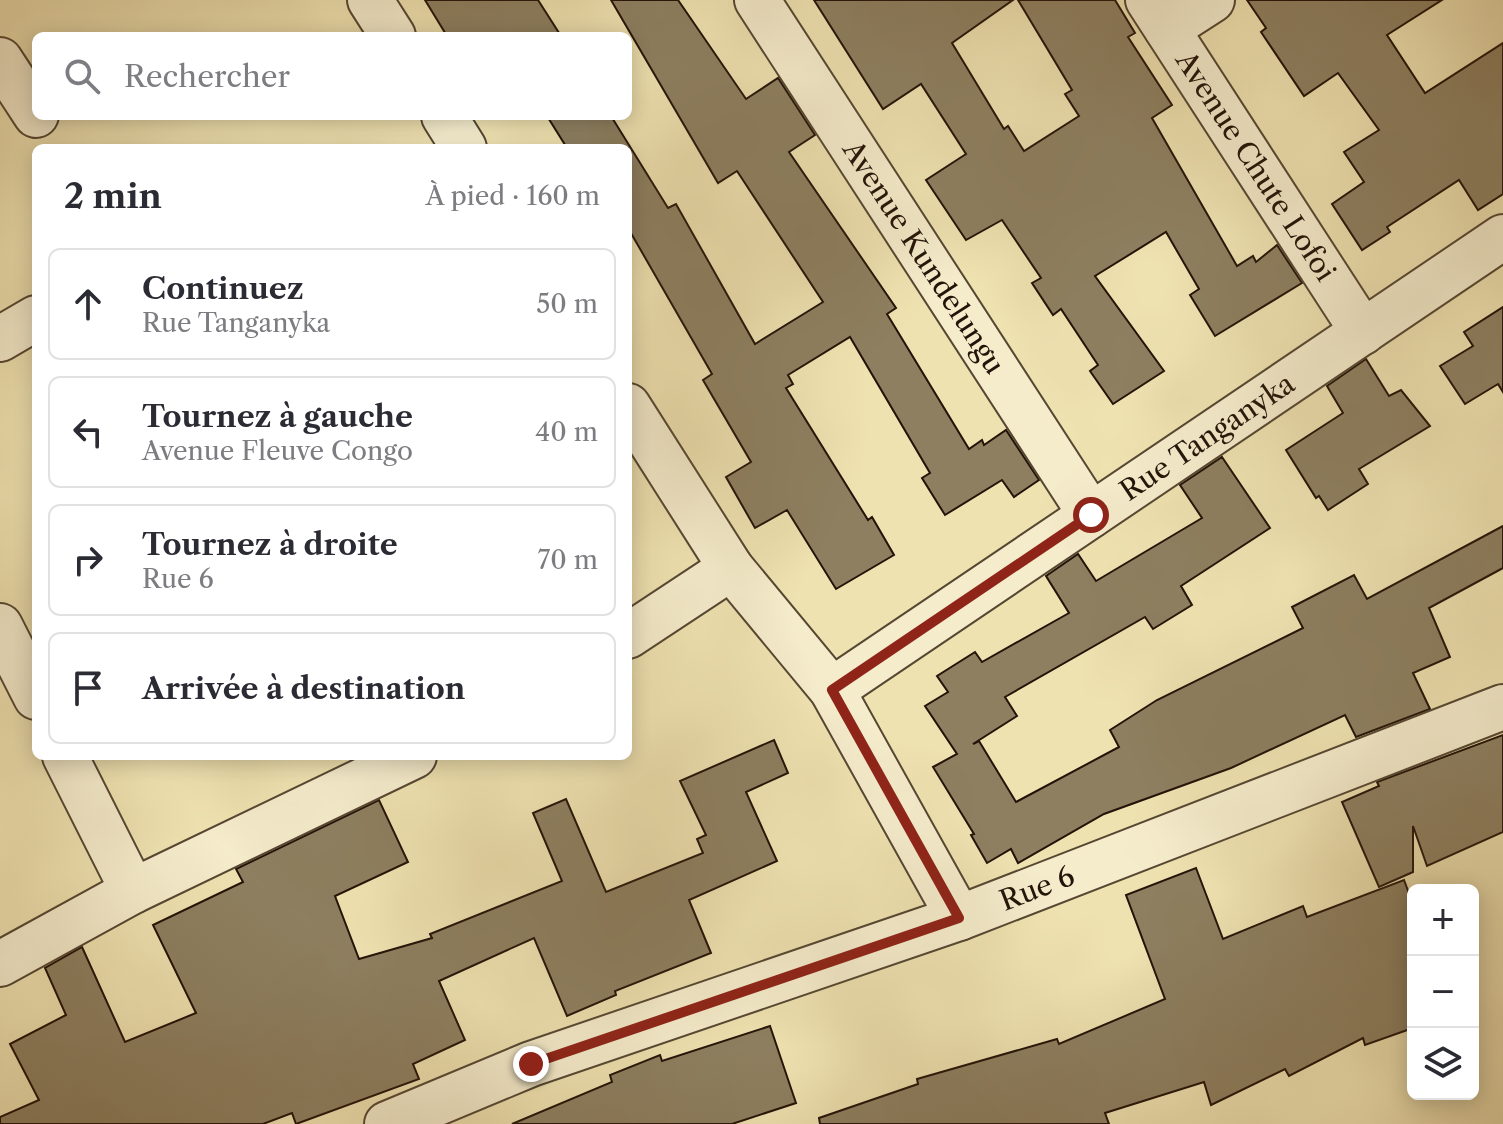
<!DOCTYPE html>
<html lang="fr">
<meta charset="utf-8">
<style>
body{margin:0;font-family:"Libre Caslon Text",serif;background:#f7f7f7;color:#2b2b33}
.controls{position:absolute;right:24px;bottom:24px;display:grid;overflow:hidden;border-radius:12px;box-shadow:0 4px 20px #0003}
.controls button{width:72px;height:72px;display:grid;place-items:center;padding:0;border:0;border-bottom:2px solid #e1e1e2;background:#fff;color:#2b2b33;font:40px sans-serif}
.stop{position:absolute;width:24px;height:24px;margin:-18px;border:6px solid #8f2418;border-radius:50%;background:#fff}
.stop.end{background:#8f2418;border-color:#fff;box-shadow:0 2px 8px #0008}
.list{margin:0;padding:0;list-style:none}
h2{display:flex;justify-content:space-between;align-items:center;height:104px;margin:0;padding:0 32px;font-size:34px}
h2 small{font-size:26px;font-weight:400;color:#7c7c81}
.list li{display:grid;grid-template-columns:52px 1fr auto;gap:24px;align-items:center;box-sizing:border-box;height:112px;margin:0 16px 16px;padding:0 16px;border:2px solid #e1e1e2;border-radius:12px}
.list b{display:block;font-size:30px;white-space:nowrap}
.list p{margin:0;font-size:26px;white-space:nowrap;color:#7c7c81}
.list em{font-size:26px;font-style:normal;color:#7c7c81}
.icon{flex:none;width:44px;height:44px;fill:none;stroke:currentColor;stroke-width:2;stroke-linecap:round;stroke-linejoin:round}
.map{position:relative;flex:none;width:1503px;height:1124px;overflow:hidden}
.search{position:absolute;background:#fff;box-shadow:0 4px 20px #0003;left:32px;top:32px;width:600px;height:88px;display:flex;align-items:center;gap:20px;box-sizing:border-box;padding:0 28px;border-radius:12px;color:#7c7c81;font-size:30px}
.panel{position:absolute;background:#fff;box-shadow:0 4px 20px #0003;left:32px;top:144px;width:600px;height:616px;border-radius:12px}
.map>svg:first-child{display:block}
.building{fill:#8d7f60;stroke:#231308;stroke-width:2}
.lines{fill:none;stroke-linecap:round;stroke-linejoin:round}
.minor-casing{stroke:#564732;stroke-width:48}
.minor{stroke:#f5eccc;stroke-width:44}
.route{stroke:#8f2418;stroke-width:10}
.labels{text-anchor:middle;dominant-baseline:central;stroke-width:6;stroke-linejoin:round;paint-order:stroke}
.street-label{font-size:28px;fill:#231308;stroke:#f5eccc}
</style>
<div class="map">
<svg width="1503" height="1124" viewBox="0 0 1503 1124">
<rect width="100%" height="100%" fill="#efe2b1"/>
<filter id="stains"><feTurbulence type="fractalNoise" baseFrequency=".0025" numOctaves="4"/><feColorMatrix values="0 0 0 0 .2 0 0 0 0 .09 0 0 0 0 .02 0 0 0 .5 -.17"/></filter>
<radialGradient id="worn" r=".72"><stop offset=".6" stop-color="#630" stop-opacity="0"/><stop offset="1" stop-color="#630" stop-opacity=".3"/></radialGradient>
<!-- building -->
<g class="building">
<polygon points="425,0 538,0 561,36 447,36"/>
<polygon points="611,0 678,0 746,99 778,78 815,135 789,152 896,308 887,314 969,449 982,440 984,445 1006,430 1039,480 1014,497 1002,480 945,515 922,478 930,473 850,337 788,375 793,384 786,388 868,520 872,517 894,555 836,589 787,510 755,528 726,477 751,462 703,380 712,374 628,228 628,148 567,148 547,116 611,116 668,208 676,204 755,344 823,302 737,171 718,183"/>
<polygon points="814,0 1013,0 952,43 1004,129 1008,126 1024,151 1079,116 1065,94 1072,90 1018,0 1115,0 1135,33 1128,37 1172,105 1152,118 1237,266 1253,256 1256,262 1277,245 1302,283 1215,336 1190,295 1199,289 1166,232 1095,276 1164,371 1113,404 1090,371 1098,365 1061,309 1053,315 1032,283 1041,278 1002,220 966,240 926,180 966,154 921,84 883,109"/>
<polygon points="1247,0 1442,0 1387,35 1425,93 1503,43 1503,194 1478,210 1459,180 1387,227 1390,232 1362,250 1332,204 1364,182 1344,152 1379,130 1338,73 1304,96 1261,32 1266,28"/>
<polygon points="1503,307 1503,392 1498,384 1465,404 1440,366 1473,346 1464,332"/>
<polygon points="1366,359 1389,396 1401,390 1430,426 1359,469 1368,484 1328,510 1319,496 1316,498 1286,450 1343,413 1327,386"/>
<polygon points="1222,457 1270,528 1181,586 1192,605 1153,629 1145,617 1005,697 1017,716 973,744 979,741 1016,802 1119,747 1110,730 1157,700 1303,628 1292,607 1354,575 1367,599 1503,526 1503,568 1429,608 1450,657 1413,673 1430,709 1356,737 1345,715 1231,768 1104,814 1018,863 1011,849 987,863 971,835 974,834 933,767 957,754 925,706 948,692 937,676 975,652 982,662 1069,613 1046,576 1078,554 1096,581 1202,518 1180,485"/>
<polygon points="1503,735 1503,832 1427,866 1413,826 1413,872 1379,887 1342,802 1379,786 1377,782"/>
<polygon points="774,740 788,773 746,792 777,861 689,900 711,953 615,991 616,995 567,1016 534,938 439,981 465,1040 413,1064 419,1079 296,1124 292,1113 263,1124 0,1124 0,1117 39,1100 10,1044 66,1015 45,968 82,947 125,1042 196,1013 153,925 243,882 236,869 379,800 408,862 335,896 359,959 432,938 430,934 562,881 533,813 566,799 606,892 703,853 697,839 706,835 680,781"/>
<polygon points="1196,868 1223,939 1303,906 1307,917 1404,880 1413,904 1413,1028 1365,1045 1363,1038 1289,1076 1285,1069 1211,1105 1204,1082 1105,1113 1109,1124 820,1124 819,1118 918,1084 917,1079 1057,1039 1059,1044 1165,999 1126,895"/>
<polygon points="770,1026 796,1103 732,1124 512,1124 612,1082 610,1075 660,1055 662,1061"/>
</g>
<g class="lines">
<!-- minor casing -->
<g class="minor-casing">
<g id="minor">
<polyline points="370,0 393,36"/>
<polyline points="757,0 1091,515"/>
<polyline points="1148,0 1363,332"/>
<polyline points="1167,29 1212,0"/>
<polyline points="0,60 36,115"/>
<polyline points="444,116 464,148"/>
<polyline points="0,339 36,318"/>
<polyline points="628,406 731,568 832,690 959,918"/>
<polyline points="0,626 36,697"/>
<polyline points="628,636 731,568"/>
<polyline points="832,690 1503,237"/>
<polyline points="65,756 133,891"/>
<polyline points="0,964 133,891 414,756"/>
<polyline points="387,1124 531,1064 959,918 1503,707"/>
</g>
</g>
<!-- minor -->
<use href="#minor" class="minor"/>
</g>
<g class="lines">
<!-- route -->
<polyline class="route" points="531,1064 959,918 832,690 1091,515"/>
</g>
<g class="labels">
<!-- street labels -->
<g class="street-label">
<text transform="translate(1256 166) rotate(57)">Avenue Chute Lofoi</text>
<text transform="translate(924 257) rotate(57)">Avenue Kundelungu</text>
<text transform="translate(1207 437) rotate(-34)">Rue Tanganyka</text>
<text transform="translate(1037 888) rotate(-21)">Rue 6</text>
</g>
</g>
<rect width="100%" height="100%" filter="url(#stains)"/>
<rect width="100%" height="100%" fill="url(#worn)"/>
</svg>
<div class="controls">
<button>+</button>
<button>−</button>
<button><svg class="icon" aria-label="layers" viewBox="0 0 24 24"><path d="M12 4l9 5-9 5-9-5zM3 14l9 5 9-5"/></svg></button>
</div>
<div class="stop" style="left:1091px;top:515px"></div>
<div class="stop end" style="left:531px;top:1064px"></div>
<div class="search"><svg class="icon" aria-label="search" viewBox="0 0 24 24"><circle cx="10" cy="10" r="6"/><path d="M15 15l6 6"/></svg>Rechercher</div>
<section class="panel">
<h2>2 min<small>À pied · 160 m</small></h2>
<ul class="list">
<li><svg class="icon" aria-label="ahead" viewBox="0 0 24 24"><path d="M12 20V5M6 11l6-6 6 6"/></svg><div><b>Continuez</b><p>Rue Tanganyka</p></div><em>50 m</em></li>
<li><svg class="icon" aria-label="left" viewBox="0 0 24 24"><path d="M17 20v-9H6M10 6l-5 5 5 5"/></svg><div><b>Tournez à gauche</b><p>Avenue Fleuve Congo</p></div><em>40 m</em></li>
<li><svg class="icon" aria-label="right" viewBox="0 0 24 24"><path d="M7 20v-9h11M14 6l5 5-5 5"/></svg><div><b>Tournez à droite</b><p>Rue 6</p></div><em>70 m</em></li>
<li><svg class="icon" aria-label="arrive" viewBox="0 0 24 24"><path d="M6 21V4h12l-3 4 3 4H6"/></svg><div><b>Arrivée à destination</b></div></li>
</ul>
</section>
</div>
